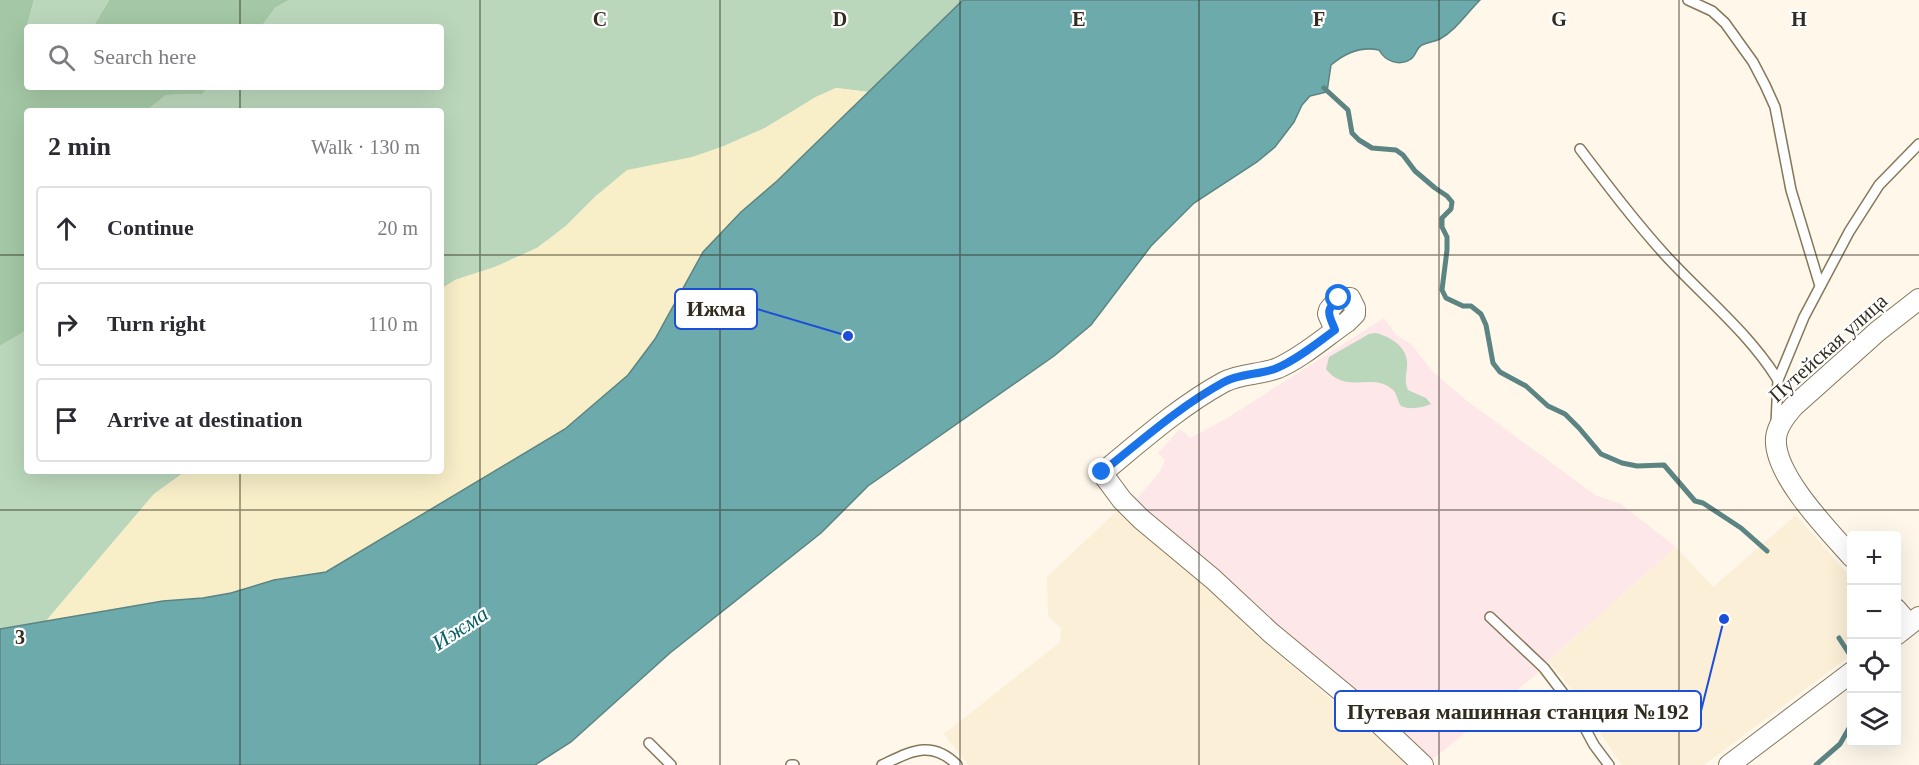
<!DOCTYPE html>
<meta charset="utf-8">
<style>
body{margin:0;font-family:Georgia,serif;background:#f7f7f7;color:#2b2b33}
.controls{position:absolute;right:18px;bottom:18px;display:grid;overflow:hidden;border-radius:6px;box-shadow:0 6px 24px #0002}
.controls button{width:54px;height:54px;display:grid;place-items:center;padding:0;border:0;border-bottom:2px solid #e1e1e2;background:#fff;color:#2b2b33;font:30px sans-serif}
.stop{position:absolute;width:18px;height:18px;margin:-14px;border:4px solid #1a73e8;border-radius:50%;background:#fff}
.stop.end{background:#1a73e8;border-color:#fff;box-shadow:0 2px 6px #0008}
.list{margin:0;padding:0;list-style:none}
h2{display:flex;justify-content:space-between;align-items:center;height:78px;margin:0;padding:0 24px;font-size:26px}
h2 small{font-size:20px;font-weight:400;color:#7c7c81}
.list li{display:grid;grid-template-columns:39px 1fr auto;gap:18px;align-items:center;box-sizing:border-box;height:84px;margin:0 12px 12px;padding:0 12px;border:2px solid #e1e1e2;border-radius:6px}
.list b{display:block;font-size:22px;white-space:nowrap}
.list em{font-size:20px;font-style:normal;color:#7c7c81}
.icon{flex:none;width:33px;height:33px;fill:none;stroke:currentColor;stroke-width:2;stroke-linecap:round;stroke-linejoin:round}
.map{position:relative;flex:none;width:1919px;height:765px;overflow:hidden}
.search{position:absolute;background:#fff;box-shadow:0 6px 24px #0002;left:24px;top:24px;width:420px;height:66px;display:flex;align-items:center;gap:15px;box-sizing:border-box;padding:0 21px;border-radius:6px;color:#7c7c81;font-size:22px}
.panel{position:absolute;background:#fff;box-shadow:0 6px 24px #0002;left:24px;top:108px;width:420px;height:366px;border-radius:6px}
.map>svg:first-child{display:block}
.commercial{fill:#fde7e9}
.built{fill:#fcefd7}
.green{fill:#bad7bb}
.forest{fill:#a4c8a5}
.sand{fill:#f8eec8}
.water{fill:#6daaac;stroke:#5b8482;stroke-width:1.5}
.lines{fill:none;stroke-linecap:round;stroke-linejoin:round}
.stream{stroke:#5b8482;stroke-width:5}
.lane-casing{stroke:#867759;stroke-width:12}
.street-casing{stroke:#867759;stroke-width:22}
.lane{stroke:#fff;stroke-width:9}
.street{stroke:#fff;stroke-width:20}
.route{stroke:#1a73e8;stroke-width:8}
.grid{fill:none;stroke:#322c1f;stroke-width:1.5;stroke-opacity:0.55}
.labels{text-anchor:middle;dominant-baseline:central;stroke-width:4.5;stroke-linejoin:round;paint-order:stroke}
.street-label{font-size:21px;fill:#322c1f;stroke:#fff}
.water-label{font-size:22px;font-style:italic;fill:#046063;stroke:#fff}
.grid-label{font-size:20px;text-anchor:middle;font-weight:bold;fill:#322c1f;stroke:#fff;stroke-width:4.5;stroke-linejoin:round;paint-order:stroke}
.leader{fill:none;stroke:#1d4ed8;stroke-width:2}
.callout-dot{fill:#1d4ed8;stroke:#fff;stroke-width:2}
.callout{fill:#fff;stroke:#1d4ed8;stroke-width:2}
.callout-label{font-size:22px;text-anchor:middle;font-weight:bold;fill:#322c1f}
</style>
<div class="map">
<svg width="1919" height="765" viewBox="0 0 1919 765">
<rect width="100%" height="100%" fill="#fef7ea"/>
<!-- commercial -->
<polygon class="commercial" points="1384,318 1396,335 1411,344 1434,373 1466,400 1595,495 1621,504 1676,547 1548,661 1544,668 1433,759 1429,758 1133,503 1160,472 1165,460 1158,453 1180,429 1190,438 1226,419"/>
<!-- built -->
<g class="built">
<polygon points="1120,508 1223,602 1252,632 1409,765 968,765 944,734 1060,642 1061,628 1048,616 1047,577"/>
<polygon points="1796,515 1851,578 1851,655 1704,765 1622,765 1563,678 1548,661 1676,547 1713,587"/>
</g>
<!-- green -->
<g class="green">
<polygon points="34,0 109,0 93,27 27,27 27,53 24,37"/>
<polygon points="289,0 963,0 869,92 836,88 816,97 765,128 724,146 597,195 566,226 537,248 495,267 455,280 441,289 441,111 146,111 166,95 201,94 208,87 441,87 441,27 261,27 275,8"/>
<polygon points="27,330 27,471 186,471 154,494 46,621 0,629 0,346"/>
<path d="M1376,333C1390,337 1405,345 1407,361C1408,371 1403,380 1408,390L1426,398L1431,404C1421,408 1411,410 1401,406C1397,400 1397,393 1392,389C1372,372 1346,395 1326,369L1329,357L1369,334Z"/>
</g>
<!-- forest -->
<g class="forest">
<polygon points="0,0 34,0 24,37 27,53 27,87 208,87 202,94 166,95 146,111 27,111 27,330 0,346"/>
<polygon points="109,0 289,0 275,8 261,27 93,27"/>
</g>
<!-- sand -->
<polygon class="sand" points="836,88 869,92 777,181 741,212 703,252 655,339 628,375 565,429 326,572 274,580 231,593 203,598 163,601 46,621 154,494 186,471 441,471 441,289 455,280 495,267 537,248 566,226 597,195 627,170 692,157 724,146 765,128 816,97"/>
<!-- water -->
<path class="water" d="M963,0H1480C1467,13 1456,30 1440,39C1434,42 1428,42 1422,45C1416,48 1416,56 1411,59C1399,67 1385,61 1379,50C1361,46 1345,53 1331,65L1327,92L1310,96L1302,105L1294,122L1275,147L1257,162L1194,203L1151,246L1091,325L1054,356L868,486L821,533L670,653L571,742L535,765H0V629L163,601L203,598L231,593L274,580L326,572L565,429L628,375L655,339L703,252L741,212L777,181Z"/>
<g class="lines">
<!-- stream -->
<g class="stream">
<polyline points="1324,88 1348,110 1352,133 1359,140 1372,148 1396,150 1403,155 1415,171 1435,188 1447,196 1452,202 1451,209 1442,218 1442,227 1447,237 1447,250 1442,290 1446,298 1463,306 1471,306 1481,314 1486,325 1493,363 1500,372 1526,386 1548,406 1565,414 1579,428 1601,454 1622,463 1637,466 1664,465 1695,501 1703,503 1741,528 1767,551"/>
<polyline points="1839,638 1850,655"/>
<polyline points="1816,765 1840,744 1852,723"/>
</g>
<!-- lane casing -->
<g class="lane-casing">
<g id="lane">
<polyline points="1688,0 1712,11 1725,23 1753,62 1765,85 1775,107 1791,190 1820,286"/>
<path d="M1580,149C1608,186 1636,223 1667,257C1705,298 1748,332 1778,380"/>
<polyline points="1776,424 1778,380 1804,317 1849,232 1879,185 1919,144"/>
<polyline points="1490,617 1544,668 1563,693 1572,704 1594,745 1609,765"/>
<polyline points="649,743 671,765"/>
<polyline points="791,765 794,765"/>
<path d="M882,765C910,752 931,739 957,765"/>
</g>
</g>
<!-- street casing -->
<g class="street-casing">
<g id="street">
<path d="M1335,330L1328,314L1329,310L1339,298H1350L1355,308V314L1347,322C1325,337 1303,357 1278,368C1260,375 1241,373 1224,382C1180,406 1141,441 1102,473L1122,500L1141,519L1213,579L1271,633L1369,714L1423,765"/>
<path d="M1852,557C1828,530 1773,474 1776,438C1777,426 1786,415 1794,406L1878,331L1919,299"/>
<polyline points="1896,609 1909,624"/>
<polyline points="1896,635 1919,617"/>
<polyline points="1729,765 1852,672"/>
</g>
</g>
<!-- lane -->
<use href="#lane" class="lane"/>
<!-- street -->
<use href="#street" class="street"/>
</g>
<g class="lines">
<!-- route -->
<path class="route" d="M1102,472C1141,441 1180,406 1224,382C1241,373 1260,375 1277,368C1298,359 1317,343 1335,330C1329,314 1324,311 1339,298"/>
</g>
<!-- grid -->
<path class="grid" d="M240,0V27M480,0V765M720,0V765M960,0V765M1199,0V765M1439,0V765M1679,0V765M240,87V111M0,255H27M441,255H1919M240,471V765M0,510H1919"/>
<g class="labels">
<!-- street labels -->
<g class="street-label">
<text transform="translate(1828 348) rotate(-42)">Путейская улица</text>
</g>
<!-- water labels -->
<g class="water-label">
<text transform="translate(460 628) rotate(-33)">Ижма</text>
</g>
</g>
<g class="grid-label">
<text x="600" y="26">C</text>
<text x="840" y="26">D</text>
<text x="1079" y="26">E</text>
<text x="1319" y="26">F</text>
<text x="1559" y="26">G</text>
<text x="1799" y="26">H</text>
<text x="20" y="644">3</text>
</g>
<!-- callouts -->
<path class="leader" d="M848 336L757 309M1724 619L1701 711"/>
<g class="callout-dot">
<circle cx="848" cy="336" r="6"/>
<circle cx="1724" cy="619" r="6"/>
</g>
<g class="callout">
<rect x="675" y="289" width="82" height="40" rx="6"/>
<rect x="1335" y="691" width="366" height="40" rx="6"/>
</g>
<g class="callout-label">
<text x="716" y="316">Ижма</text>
<text x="1518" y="719">Путевая машинная станция №192</text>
</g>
</svg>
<div class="controls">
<button>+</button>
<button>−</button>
<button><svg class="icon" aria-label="locate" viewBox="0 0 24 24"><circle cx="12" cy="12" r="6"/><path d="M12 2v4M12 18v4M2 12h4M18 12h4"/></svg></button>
<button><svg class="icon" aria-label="layers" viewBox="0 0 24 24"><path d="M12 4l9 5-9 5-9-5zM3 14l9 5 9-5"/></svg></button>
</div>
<div class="stop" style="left:1339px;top:298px"></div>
<div class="stop end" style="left:1102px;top:472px"></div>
<div class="search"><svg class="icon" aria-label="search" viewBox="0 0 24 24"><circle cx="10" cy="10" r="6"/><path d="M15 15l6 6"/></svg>Search here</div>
<section class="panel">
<h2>2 min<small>Walk · 130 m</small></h2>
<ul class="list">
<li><svg class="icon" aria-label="ahead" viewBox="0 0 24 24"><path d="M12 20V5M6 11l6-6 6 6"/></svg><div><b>Continue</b></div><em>20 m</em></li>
<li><svg class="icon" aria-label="right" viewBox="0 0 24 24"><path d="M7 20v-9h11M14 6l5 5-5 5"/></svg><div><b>Turn right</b></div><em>110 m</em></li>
<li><svg class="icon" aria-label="arrive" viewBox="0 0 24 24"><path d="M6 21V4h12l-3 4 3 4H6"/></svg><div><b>Arrive at destination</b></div></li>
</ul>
</section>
</div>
